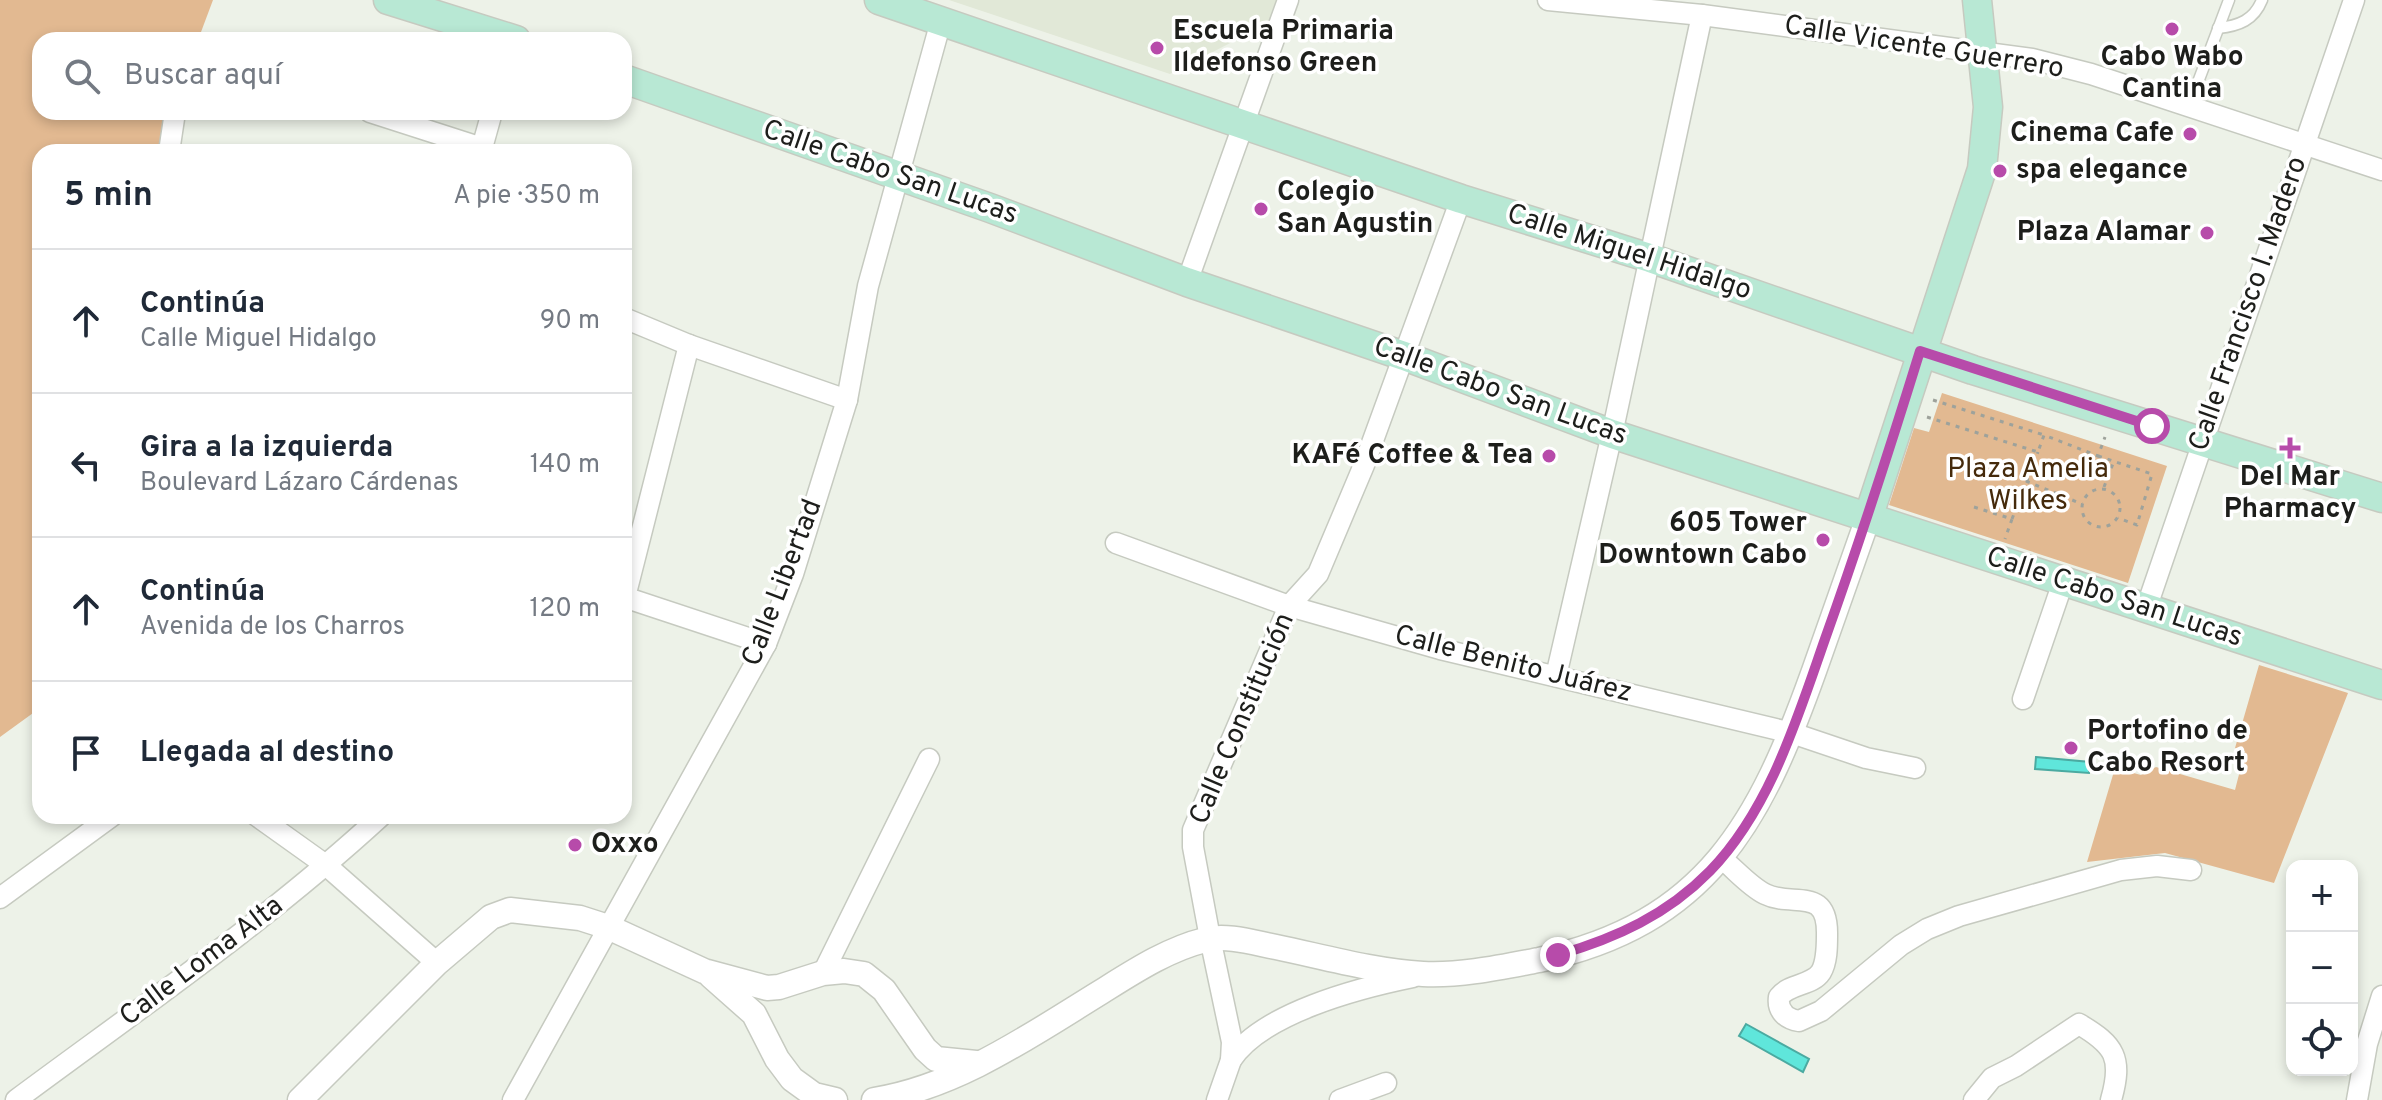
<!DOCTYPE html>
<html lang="es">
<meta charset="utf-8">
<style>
body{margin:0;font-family:Overpass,sans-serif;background:#f6f6f7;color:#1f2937}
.controls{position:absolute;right:24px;bottom:24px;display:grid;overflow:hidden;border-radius:16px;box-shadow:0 4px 12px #0003}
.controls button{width:72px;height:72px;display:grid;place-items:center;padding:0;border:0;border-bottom:2px solid #e0e1e3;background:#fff;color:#1f2937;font:40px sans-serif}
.stop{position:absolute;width:24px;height:24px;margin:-18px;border:6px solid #b74baa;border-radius:50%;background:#fff}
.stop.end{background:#b74baa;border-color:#fff;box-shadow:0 2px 8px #0008}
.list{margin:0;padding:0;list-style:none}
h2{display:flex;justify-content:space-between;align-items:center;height:104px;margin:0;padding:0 32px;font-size:34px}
h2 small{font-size:26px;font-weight:400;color:#747a83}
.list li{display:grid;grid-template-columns:52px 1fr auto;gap:24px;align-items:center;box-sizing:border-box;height:144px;padding:0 32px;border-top:2px solid #e0e1e3}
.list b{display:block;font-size:30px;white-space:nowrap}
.list p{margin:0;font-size:26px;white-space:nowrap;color:#747a83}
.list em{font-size:26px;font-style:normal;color:#747a83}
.icon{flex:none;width:44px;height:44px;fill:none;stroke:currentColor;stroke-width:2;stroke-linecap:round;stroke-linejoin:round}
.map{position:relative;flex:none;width:2382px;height:1100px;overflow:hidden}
.search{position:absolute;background:#fff;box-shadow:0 4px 12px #0003;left:32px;top:32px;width:600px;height:88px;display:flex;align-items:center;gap:20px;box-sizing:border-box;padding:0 28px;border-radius:24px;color:#747a83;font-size:30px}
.panel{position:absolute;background:#fff;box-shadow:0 4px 12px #0003;left:32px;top:144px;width:600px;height:680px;border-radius:24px}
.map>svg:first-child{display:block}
.built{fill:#e1e8d7}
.green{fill:#e2b991}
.water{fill:#5fe6db;stroke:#4baaa1;stroke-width:2}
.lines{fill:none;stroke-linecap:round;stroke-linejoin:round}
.service-casing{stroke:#c6cac0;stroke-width:13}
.minor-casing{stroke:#c6cac0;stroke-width:23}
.tertiary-casing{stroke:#c6cac0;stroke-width:27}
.secondary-casing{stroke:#c6cac0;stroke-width:31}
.path{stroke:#9ea29b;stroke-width:3;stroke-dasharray:4 6;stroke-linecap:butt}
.service{stroke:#fff;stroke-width:10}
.minor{stroke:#fff;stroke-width:20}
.tertiary{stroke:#fff;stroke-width:24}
.secondary{stroke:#b8e8d4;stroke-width:28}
.route{stroke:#b74baa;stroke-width:10}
.poi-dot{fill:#b74baa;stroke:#fff;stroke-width:3}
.labels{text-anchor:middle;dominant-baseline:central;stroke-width:7;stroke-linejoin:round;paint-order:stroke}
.poi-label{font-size:28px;font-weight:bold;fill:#1d1e1b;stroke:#fff;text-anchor:start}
.street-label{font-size:28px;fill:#1d1e1b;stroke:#fff}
.park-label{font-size:28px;fill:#452a0b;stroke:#fff}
</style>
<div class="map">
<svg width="2382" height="1100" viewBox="0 0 2382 1100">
<rect width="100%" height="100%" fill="#edf2e8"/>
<!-- built -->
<polygon class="built" points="949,0 1279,0 1271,22 1170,74"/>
<!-- green -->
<g class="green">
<polygon points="0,0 213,0 198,40 40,40 40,112 165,112 159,152 40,152 40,708 0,737"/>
<polygon points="1942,393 2167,466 2128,583 1889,505 1914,428 1929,432"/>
<polygon points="2259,665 2348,693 2274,883 2165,853 2087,862 2115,768 2141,775 2156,767 2235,790 2245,751 2235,748"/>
</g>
<!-- water -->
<g class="water">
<polygon points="2036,757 2090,762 2089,773 2035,769"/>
<polygon points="1746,1024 1809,1059 1803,1072 1739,1036"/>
</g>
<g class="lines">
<!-- service casing -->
<g class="service-casing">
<g id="service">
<path d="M2218,28C2239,26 2254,20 2262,0"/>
<polyline points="2189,106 2229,0"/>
</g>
</g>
<!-- minor casing -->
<g class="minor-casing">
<g id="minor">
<polyline points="1548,0 1702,15 2032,59 2091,74 2382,170"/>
<polyline points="370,112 482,148"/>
<polyline points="169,152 175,112"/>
<polyline points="485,152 482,148 492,112"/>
<polyline points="1187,282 1288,0"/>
<polyline points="624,318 689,345 847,400"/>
<polyline points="1116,543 1289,606 1440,649 1792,733 1866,758 1915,768"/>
<polyline points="624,597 766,644"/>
<polyline points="625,597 689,345"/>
<polyline points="2146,609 2354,0"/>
<polyline points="1556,676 1612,434 1702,15"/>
<polyline points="2023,699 2063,582"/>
<polyline points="257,816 327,866 437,963"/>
<path d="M1721,858C1735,869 1749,886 1765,894C1793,908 1828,885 1827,935C1827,947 1827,962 1821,972C1812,986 1790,983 1779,997C1777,1011 1786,1019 1799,1021L1821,1011L1901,945L1927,929L1959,916L2121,870L2157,866L2191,870"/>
<polyline points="0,898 112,816"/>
<polyline points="823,973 929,759"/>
<path d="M1231,1060C1262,1013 1359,988 1413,977"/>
<path d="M16,1100C140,1008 268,920 381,816"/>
<polyline points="513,1100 766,644 793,574 847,400 868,286 941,21"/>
<polyline points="1217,1100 1231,1060 1232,1042 1210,938 1193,847 1193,830 1289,606 1318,574 1364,465 1461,199"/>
<polyline points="1340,1100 1386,1083"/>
<path d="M1974,1100L1992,1078L2016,1066L2079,1024C2115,1045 2123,1058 2111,1100"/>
<polyline points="2357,1100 2367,1044 2382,996"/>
</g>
</g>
<!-- tertiary casing -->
<g class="tertiary-casing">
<g id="tertiary">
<polyline points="711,976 754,1014 777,1059 792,1079 814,1095 835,1100"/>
<polyline points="300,1100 437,963 491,917 510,910 580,918 608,927 704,971 767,988 779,987 823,973 844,971 864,974 884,990 925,1049 936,1059 976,1063"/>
<path d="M874,1100C957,1087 1031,1035 1101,992C1133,972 1168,949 1205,940C1226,934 1255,943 1276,947C1324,957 1373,971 1423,974C1460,976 1502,967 1539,960C1707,924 1760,822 1814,671C1832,620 1850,569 1868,518"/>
</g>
</g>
<!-- secondary casing -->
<g class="secondary-casing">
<g id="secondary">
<polyline points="388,0 516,40"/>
<polyline points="879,0 1461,199 1650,258 1973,370 2382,498"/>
<polyline points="624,79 990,208 1187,282 1404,356 1612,434 2382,685"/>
<polyline points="1868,518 1982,169 1988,107 1977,0"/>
</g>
</g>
<!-- path -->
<g class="path">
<polyline points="1933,400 2044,435"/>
<polyline points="1927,417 2038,452 2044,435 2098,456 2105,437"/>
<polyline points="2098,456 2152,474 2137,525 2118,518"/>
<polyline points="2026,481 2082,504"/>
<polyline points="2104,487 2114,461"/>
<circle cx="2101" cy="508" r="19"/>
<polyline points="1974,507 2012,519 2005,539"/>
<polyline points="2012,519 2038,452"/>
</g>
<!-- service -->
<use href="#service" class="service"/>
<!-- minor -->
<use href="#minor" class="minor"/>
<!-- tertiary -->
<use href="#tertiary" class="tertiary"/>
<!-- secondary -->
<use href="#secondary" class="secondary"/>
</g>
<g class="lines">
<!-- route -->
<path class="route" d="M1558,955C1616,938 1667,915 1710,871C1770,809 1797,719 1825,639C1859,544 1890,448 1920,351L2152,426"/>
</g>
<!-- markers -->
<g class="poi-dot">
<circle cx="2172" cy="29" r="8"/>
<circle cx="1157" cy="48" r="8"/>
<circle cx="2190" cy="134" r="8"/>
<circle cx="2000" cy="171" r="8"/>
<circle cx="1261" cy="209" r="8"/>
<circle cx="2207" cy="233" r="8"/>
<path d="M2286 436h8v8h8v8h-8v8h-8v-8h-8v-8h8z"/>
<circle cx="1549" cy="456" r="8"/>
<circle cx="1823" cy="540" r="8"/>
<circle cx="2071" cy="748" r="8"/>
<circle cx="575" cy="845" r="8"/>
</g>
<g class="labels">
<!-- poi labels -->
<g class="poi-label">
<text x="1173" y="32">Escuela Primaria<tspan x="1173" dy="32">Ildefonso Green</tspan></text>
<text x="2172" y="58" text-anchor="middle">Cabo Wabo<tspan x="2172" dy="32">Cantina</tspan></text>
<text x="2174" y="134" text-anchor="end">Cinema Cafe</text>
<text x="2016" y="171">spa elegance</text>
<text x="1277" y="193">Colegio<tspan x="1277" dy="32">San Agustin</tspan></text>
<text x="2191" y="233" text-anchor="end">Plaza Alamar</text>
<text x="1533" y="456" text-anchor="end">KAFé Coffee &amp; Tea</text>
<text x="2290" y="478" text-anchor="middle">Del Mar<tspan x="2290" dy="32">Pharmacy</tspan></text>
<text x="1807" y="524" text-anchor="end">605 Tower<tspan x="1807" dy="32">Downtown Cabo</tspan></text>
<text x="2087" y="732">Portofino de<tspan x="2087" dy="32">Cabo Resort</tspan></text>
<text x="591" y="845">Oxxo</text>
</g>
<!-- street labels -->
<g class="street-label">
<text transform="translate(1924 48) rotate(9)">Calle Vicente Guerrero</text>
<text transform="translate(890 173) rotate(19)">Calle Cabo San Lucas</text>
<text transform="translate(1629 253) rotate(18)">Calle Miguel Hidalgo</text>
<text transform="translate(2249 304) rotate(-71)">Calle Francisco I. Madero</text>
<text transform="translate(1500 392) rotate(20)">Calle Cabo San Lucas</text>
<text transform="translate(783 583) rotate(-69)">Calle Libertad</text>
<text transform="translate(2114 598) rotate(18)">Calle Cabo San Lucas</text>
<text transform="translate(1513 665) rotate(14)">Calle Benito Juárez</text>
<text transform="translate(1243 719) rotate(-67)">Calle Constitución</text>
<text transform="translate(202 962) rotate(-37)">Calle Loma Alta</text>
</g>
<!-- park labels -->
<g class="park-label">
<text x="2028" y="470">Plaza Amelia<tspan x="2028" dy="32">Wilkes</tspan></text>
</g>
</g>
</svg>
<div class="controls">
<button>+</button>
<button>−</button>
<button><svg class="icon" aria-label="locate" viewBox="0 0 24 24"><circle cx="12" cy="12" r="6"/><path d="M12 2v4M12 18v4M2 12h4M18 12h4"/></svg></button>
</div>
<div class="stop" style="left:2152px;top:426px"></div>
<div class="stop end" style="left:1558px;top:955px"></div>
<div class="search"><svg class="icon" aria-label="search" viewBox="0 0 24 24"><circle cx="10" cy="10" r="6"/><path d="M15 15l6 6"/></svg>Buscar aquí</div>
<section class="panel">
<h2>5 min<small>A pie · 350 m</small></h2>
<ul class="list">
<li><svg class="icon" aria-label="ahead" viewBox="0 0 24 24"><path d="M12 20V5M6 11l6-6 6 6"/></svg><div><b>Continúa</b><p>Calle Miguel Hidalgo</p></div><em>90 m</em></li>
<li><svg class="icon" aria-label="left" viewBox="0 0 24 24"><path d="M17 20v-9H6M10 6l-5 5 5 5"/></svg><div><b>Gira a la izquierda</b><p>Boulevard Lázaro Cárdenas</p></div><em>140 m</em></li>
<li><svg class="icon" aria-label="ahead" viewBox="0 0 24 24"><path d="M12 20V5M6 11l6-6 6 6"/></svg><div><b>Continúa</b><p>Avenida de los Charros</p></div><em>120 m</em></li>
<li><svg class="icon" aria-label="arrive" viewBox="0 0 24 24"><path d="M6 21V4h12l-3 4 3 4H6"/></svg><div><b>Llegada al destino</b></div></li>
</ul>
</section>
</div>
